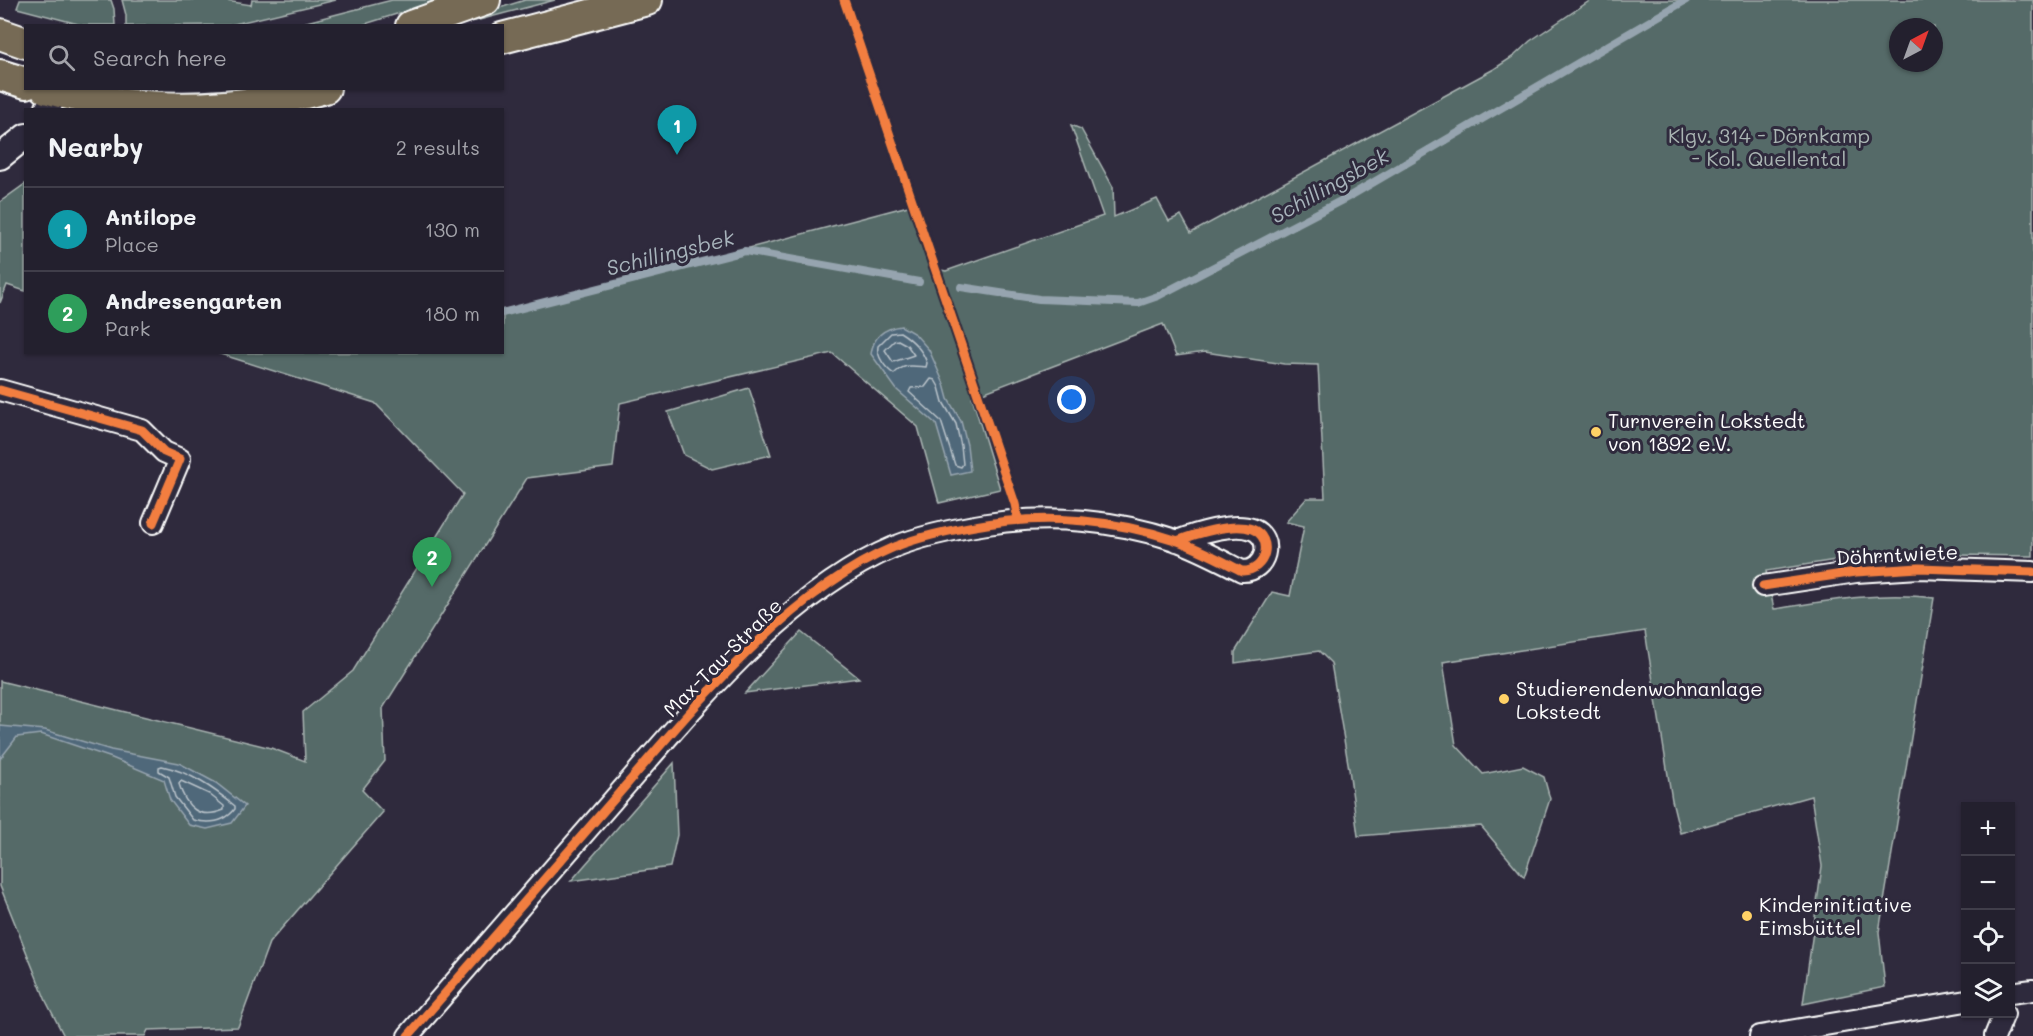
<!DOCTYPE html>
<meta charset="utf-8">
<style>
body{margin:0;font-family:Mali,sans-serif;background:#2f2d3a;color:#f1f3f6}
.controls{position:absolute;right:18px;bottom:18px;display:grid;overflow:hidden;border-radius:0px;box-shadow:0 2px 4px #0004}
.controls button{width:54px;height:54px;display:grid;place-items:center;padding:0;border:0;border-bottom:2px solid #403e4a;background:#23202e;color:#f1f3f6;font:30px sans-serif}
.compass{position:absolute;left:1889px;top:18px;width:54px;height:54px;border-radius:50%;background:#23202e;box-shadow:0 2px 4px #0004;rotate:41deg}
.you{position:absolute;left:1072px;top:400px;width:21px;height:21px;margin:-15px;border:4px solid #fff;border-radius:50%;background:#1a73e8;box-shadow:0 0 0 9px #1a73e833}
.badge{display:grid;place-items:center;width:39px;height:39px;border-radius:50%;background:#8bbbb9;color:#fff;font-size:20px;font-weight:700}
.pin{position:absolute;translate:-50% -50px;filter:drop-shadow(0 2px 3px #0008)}
.pin::after{content:'';position:absolute;top:32px;width:21px;height:18px;background:inherit;clip-path:polygon(0 0,100% 0,50% 100%)}
.list{margin:0;padding:0;list-style:none}
h2{display:flex;justify-content:space-between;align-items:center;height:78px;margin:0;padding:0 24px;font-size:26px}
h2 small{font-size:20px;font-weight:400;color:#a3a3aa}
.list li{display:grid;grid-template-columns:39px 1fr auto;gap:18px;align-items:center;box-sizing:border-box;height:84px;padding:0 24px;border-top:2px solid #403e4a}
.list b{display:block;font-size:22px;white-space:nowrap}
.list p{margin:0;font-size:20px;white-space:nowrap;color:#a3a3aa}
.list em{font-size:20px;font-style:normal;color:#a3a3aa}
.icon{flex:none;width:33px;height:33px;fill:none;stroke:currentColor;stroke-width:2;stroke-linecap:round;stroke-linejoin:round}
.map{position:relative;flex:none;width:2033px;height:1036px;overflow:hidden}
.search{position:absolute;background:#23202e;box-shadow:0 2px 4px #0004;left:24px;top:24px;width:480px;height:66px;display:flex;align-items:center;gap:15px;box-sizing:border-box;padding:0 21px;border-radius:0px;color:#a3a3aa;font-size:22px}
.panel{position:absolute;background:#23202e;box-shadow:0 2px 4px #0004;left:24px;top:108px;width:480px;height:246px;border-radius:0px}
.map>svg:first-child{display:block}
.green{fill:#556b67;stroke:#aab5b3;stroke-width:1.5;fill-rule:evenodd}
.water{fill:#50687a;stroke:#96a4af;stroke-width:1.5}
.lines{fill:none;stroke-linecap:round;stroke-linejoin:round}
.shore{stroke:#b9c3ca;stroke-width:1.5}
.stream{stroke:#96a4af;stroke-width:8}
.minor-casing{stroke:#fff;stroke-width:24}
.tertiary-casing{stroke:#fff;stroke-width:28}
.primary-casing{stroke:#fff;stroke-width:34}
.minor{stroke:#2f2a3d;stroke-width:20}
.tertiary{stroke:#2f2a3d;stroke-width:24}
.primary{stroke:#766a55;stroke-width:30}
.cycleway-casing{stroke:#2f2a3d;stroke-width:13}
.cycleway{stroke:#f27e40;stroke-width:9}
.poi-dot{fill:#ffd166;stroke:#2f2a3d;stroke-width:2}
.labels{text-anchor:middle;dominant-baseline:central;stroke-width:6;stroke-linejoin:round;paint-order:stroke}
.park-label{font-size:20px;fill:#aab5b3;stroke:#2f2a3d}
.poi-label{font-size:20px;fill:#fff;stroke:#2f2a3d;text-anchor:start}
.street-label{font-size:20px;fill:#fff;stroke:#2f2a3d}
.water-label{font-size:21px;font-style:italic;fill:#a8b4bc;stroke:#2f2a3d}
</style>
<div class="map">
<svg width="2033" height="1036" viewBox="0 0 2033 1036">
<rect width="100%" height="100%" fill="#2f2a3d"/>
<filter id="ink" filterUnits="userSpaceOnUse"><feTurbulence type="fractalNoise" baseFrequency=".0167" numOctaves="2"/><feDisplacementMap in="SourceGraphic" scale="12" xChannelSelector="R" yChannelSelector="G"/><feConvolveMatrix kernelMatrix="1 2 1 2 8 2 1 2 1" color-interpolation-filters="sRGB"/></filter>
<g filter="url(#ink)">
<!-- green -->
<g class="green">
<polygon points="20,0 111,0 114,9 115,25 82,25 17,8"/>
<polygon points="122,0 220,0 251,5 252,0 336,0 230,25 126,26 126,15"/>
<polygon points="392,0 441,0 362,25 291,26"/>
<polygon points="525,0 555,0 475,21 474,16"/>
<path d="M1591,0H2033V556L1873,554L1766,571L1774,609C1826,601 1881,591 1934,598L1879,932L1885,987L1803,1004L1822,866L1811,796L1680,833L1672,800L1645,631L1443,662L1456,745L1483,774L1523,766L1544,777L1550,799L1524,877L1481,826L1358,836L1349,769L1331,663L1319,651L1235,663V652L1272,592L1290,596L1304,526L1286,522L1307,498H1325L1318,365L1284,364L1205,352L1176,356L1163,324L972,397L1000,489L939,503L918,427L832,353L620,403L613,467L527,478L383,708L385,761L362,790L383,812L269,943L238,1027L148,1030L145,1036H64L46,1001L0,886V681L271,748L305,761L303,712L353,671L463,494L375,403L217,353L502,352L503,313L912,205L932,268L946,271L1103,216L1071,125L1081,129L1113,187L1114,217L1157,199L1169,221L1181,215L1191,233L1494,69L1514,56L1530,41ZM1898,27H1934V63H1898Z"/>
<polygon points="25,184 25,291 7,285 0,303 0,202"/>
<polygon points="749,388 771,455 712,469 684,455 668,412"/>
<polygon points="801,632 859,678 745,693"/>
<polygon points="674,763 677,835 670,867 571,881"/>
</g>
<!-- water -->
<g class="water">
<path d="M901,326L915,334L929,350L944,384L948,399L961,421L967,445L970,471L951,475L936,424L897,390L871,354C873,337 884,328 901,326Z"/>
<polygon points="0,726 45,730 111,750 179,763 216,783 245,806 232,823 207,829 189,825 170,800 164,780 112,758 41,734 17,737 0,759"/>
</g>
<g class="lines">
<!-- shore -->
<g class="shore">
<path d="M900,332C913,340 922,349 927,363L926,367C913,366 904,363 894,374C886,369 876,356 878,346L891,333Z"/>
<polygon points="898,340 907,345 914,355 893,362 885,350 894,341"/>
<polygon points="931,379 935,380 939,387 943,402 956,424 961,446 963,464 961,467 955,465 941,421 909,392 911,388 925,387"/>
<path d="M162,766C190,772 213,788 235,806V809C225,822 209,824 193,820L175,797L169,777L159,771V767Z"/>
<path d="M181,781L209,794L224,806V810C199,820 186,808 179,784Z"/>
</g>
<!-- stream -->
<g class="stream">
<polyline points="961,287 1039,299 1138,303 1158,296 1350,196 1686,0"/>
<polyline points="502,313 745,251 919,282"/>
</g>
<!-- minor casing -->
<g class="minor-casing">
<g id="minor">
<polyline points="0,390 142,430 164,452 180,459 153,523"/>
<polyline points="1763,586 1856,572 1919,568 2033,572"/>
<polyline points="2010,993 2033,990"/>
<path d="M408,1036C481,952 554,868 627,784C699,701 791,590 894,547C924,535 955,529 987,524C1049,514 1115,520 1175,540C1198,548 1220,560 1242,571C1266,572 1275,538 1252,529C1233,522 1195,534 1177,541"/>
<polyline points="1760,1036 1966,1001"/>
<polyline points="1995,1036 2004,1014"/>
</g>
</g>
<!-- tertiary casing -->
<g class="tertiary-casing">
<g id="tertiary">
<polyline points="47,110 58,88"/>
<polyline points="0,157 26,136"/>
</g>
</g>
<!-- primary casing -->
<g class="primary-casing">
<g id="primary">
<polyline points="411,26 485,0"/>
<polyline points="0,34 26,43"/>
<polyline points="502,38 647,0"/>
<polyline points="0,75 26,83"/>
<path d="M46,88C138,115 233,113 325,88"/>
</g>
</g>
<!-- minor -->
<use href="#minor" class="minor"/>
<!-- tertiary -->
<use href="#tertiary" class="tertiary"/>
<!-- primary -->
<use href="#primary" class="primary"/>
<!-- cycleway casing -->
<g class="cycleway-casing">
<g id="cycleway">
<polyline points="844,0 1015,504 1018,519"/>
<polyline points="0,390 142,430 164,452 180,459 153,523"/>
<polyline points="1763,586 1856,572 1919,568 2033,572"/>
<path d="M408,1036C481,952 554,868 627,784C699,701 791,590 894,547C924,535 955,529 987,524C1049,514 1115,520 1175,540C1198,548 1220,560 1242,571C1266,572 1275,538 1252,529C1233,522 1195,534 1177,541"/>
</g>
</g>
<!-- cycleway -->
<use href="#cycleway" class="cycleway"/>
</g>
</g>
<!-- markers -->
<g class="poi-dot">
<circle cx="1596" cy="432" r="6"/>
<circle cx="1504" cy="699" r="6"/>
<circle cx="1747" cy="916" r="6"/>
</g>
<g class="labels">
<!-- park labels -->
<g class="park-label">
<text x="1769" y="135">Klgv. 314 - Dörnkamp<tspan x="1769" dy="23">- Kol. Quellental</tspan></text>
</g>
<!-- poi labels -->
<g class="poi-label">
<text x="1608" y="420">Turnverein Lokstedt<tspan x="1608" dy="23">von 1892 e.V.</tspan></text>
<text x="1516" y="688">Studierendenwohnanlage<tspan x="1516" dy="23">Lokstedt</tspan></text>
<text x="1759" y="904">Kinderinitiative<tspan x="1759" dy="23">Eimsbüttel</tspan></text>
</g>
<!-- street labels -->
<g class="street-label">
<text transform="translate(1897 554) rotate(-3)">Döhrntwiete</text>
<text transform="translate(722 657) rotate(-45)">Max-Tau-Straße</text>
</g>
<!-- water labels -->
<g class="water-label">
<text transform="translate(1329 185) rotate(-29)">Schillingsbek</text>
<text transform="translate(670 252) rotate(-14)">Schillingsbek</text>
</g>
</g>
</svg>
<div class="controls">
<button>+</button>
<button>−</button>
<button><svg class="icon" aria-label="locate" viewBox="0 0 24 24"><circle cx="12" cy="12" r="6"/><path d="M12 2v4M12 18v4M2 12h4M18 12h4"/></svg></button>
<button><svg class="icon" aria-label="layers" viewBox="0 0 24 24"><path d="M12 4l9 5-9 5-9-5zM3 14l9 5 9-5"/></svg></button>
</div>
<svg class="compass" viewBox="-18 -18 36 36"><path d="M0-13l5 13h-10z" fill="#e53935"/><path d="M0 13l5-13h-10z" fill="#a3a3aa"/></svg>
<div class="you"></div>
<div class="pin badge" style="left:677px;top:155px;background:#0f9aa8">1</div>
<div class="pin badge" style="left:432px;top:587px;background:#2e9e5b">2</div>
<div class="search"><svg class="icon" aria-label="search" viewBox="0 0 24 24"><circle cx="10" cy="10" r="6"/><path d="M15 15l6 6"/></svg>Search here</div>
<section class="panel">
<h2>Nearby<small>2 results</small></h2>
<ul class="list">
<li><span class="badge" style="background:#0f9aa8">1</span><div><b>Antilope</b><p>Place</p></div><em>130 m</em></li>
<li><span class="badge" style="background:#2e9e5b">2</span><div><b>Andresengarten</b><p>Park</p></div><em>180 m</em></li>
</ul>
</section>
</div>
